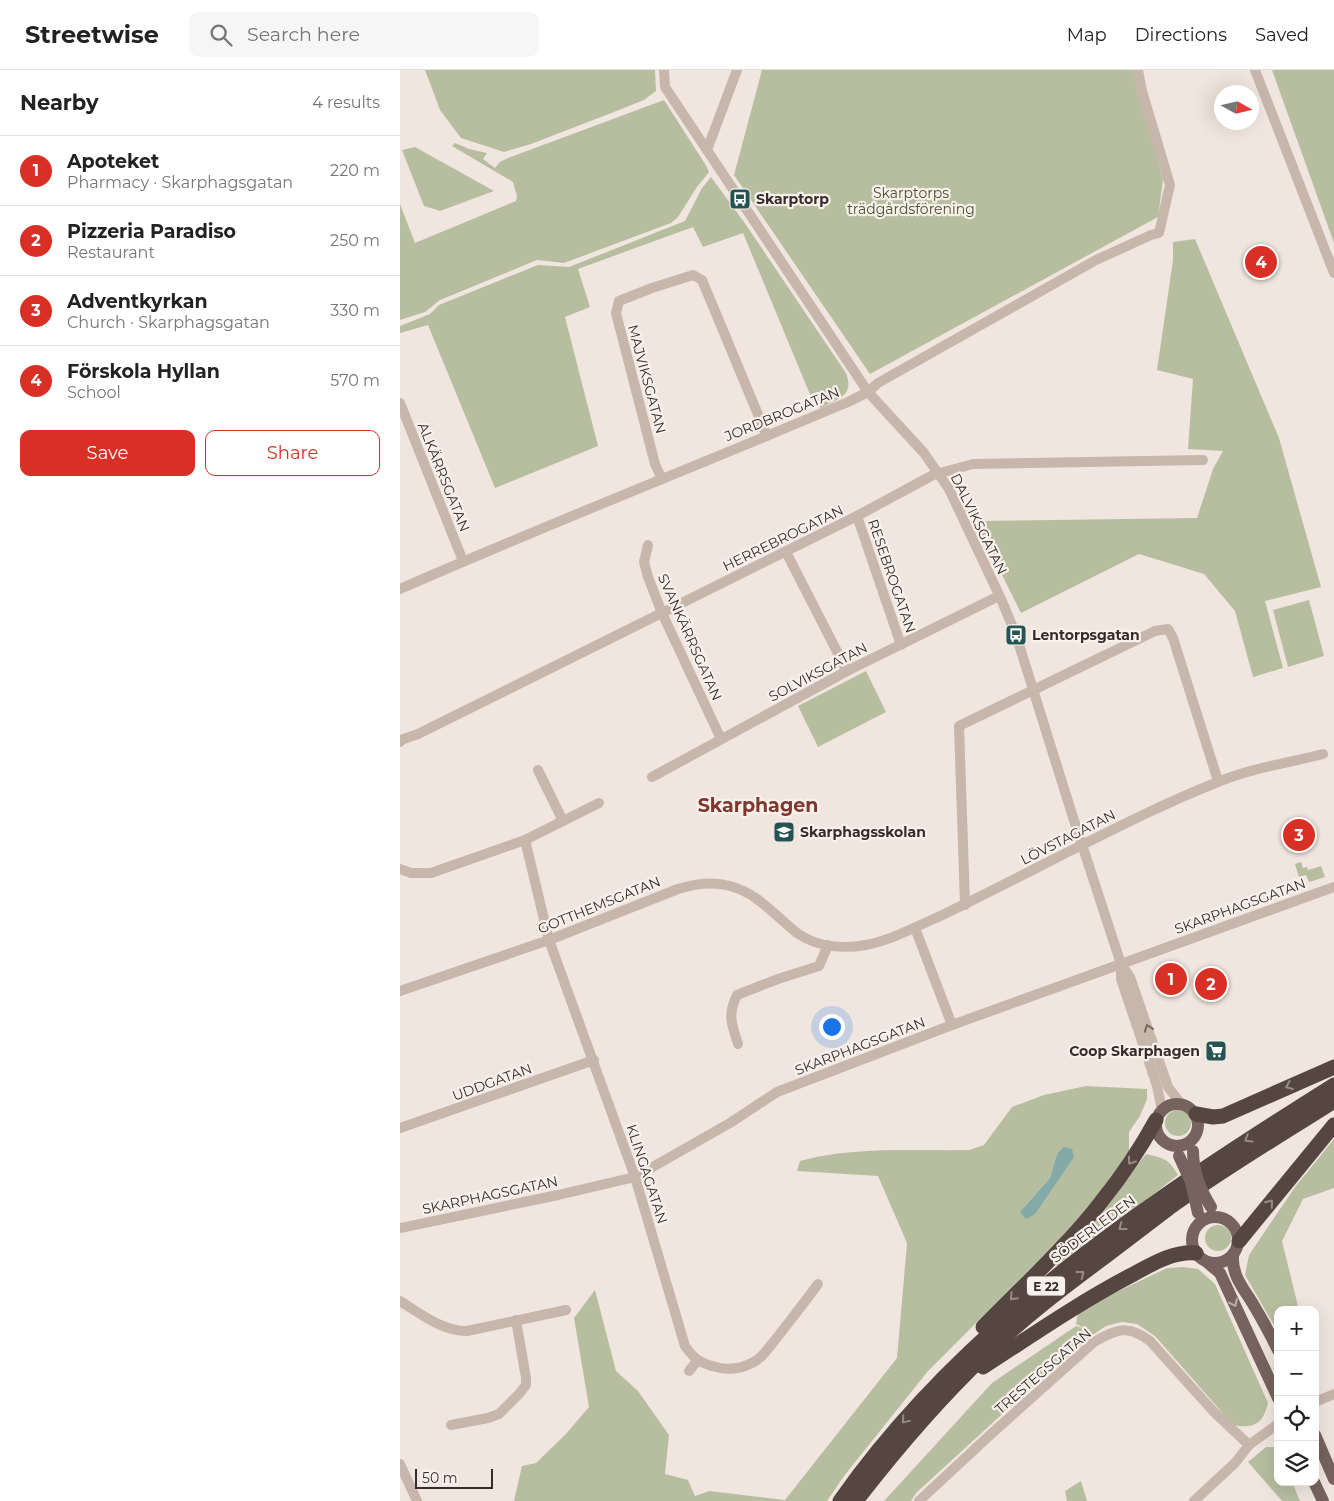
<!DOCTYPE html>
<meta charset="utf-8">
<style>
body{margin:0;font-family:Montserrat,sans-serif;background:#f6f6f6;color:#222}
.controls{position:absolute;right:15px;bottom:15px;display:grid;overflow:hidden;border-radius:10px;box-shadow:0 5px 20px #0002}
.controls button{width:45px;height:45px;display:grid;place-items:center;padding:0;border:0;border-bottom:1px solid #e0e0e0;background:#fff;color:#222;font:25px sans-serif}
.compass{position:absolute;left:814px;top:15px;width:45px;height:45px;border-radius:50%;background:#fff;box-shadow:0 5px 20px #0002;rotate:98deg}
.scale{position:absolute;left:15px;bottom:12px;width:78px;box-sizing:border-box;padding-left:5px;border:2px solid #362d2a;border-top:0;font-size:14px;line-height:18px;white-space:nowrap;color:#362d2a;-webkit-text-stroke:4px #f8f1eb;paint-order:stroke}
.you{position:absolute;left:431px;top:956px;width:18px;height:18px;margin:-12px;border:4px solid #fff;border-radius:50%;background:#1a73e8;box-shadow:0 0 0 8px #1a73e833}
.badge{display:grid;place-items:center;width:32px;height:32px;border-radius:50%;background:#d93025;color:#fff;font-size:16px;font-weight:700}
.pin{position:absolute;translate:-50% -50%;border:2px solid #fff;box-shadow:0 1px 5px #0006}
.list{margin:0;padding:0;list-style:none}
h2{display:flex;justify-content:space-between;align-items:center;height:65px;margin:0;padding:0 20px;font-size:21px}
h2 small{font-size:16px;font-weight:400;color:#767676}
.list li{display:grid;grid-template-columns:32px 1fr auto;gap:15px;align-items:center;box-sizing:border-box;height:70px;padding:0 20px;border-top:1px solid #e0e0e0}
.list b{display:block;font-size:19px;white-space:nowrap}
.list p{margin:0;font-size:16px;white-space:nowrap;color:#767676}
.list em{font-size:16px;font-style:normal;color:#767676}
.actions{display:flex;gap:10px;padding:15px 20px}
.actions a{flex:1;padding:11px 0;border:1px solid #d93025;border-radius:10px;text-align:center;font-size:18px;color:#d93025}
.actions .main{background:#d93025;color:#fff}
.icon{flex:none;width:28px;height:28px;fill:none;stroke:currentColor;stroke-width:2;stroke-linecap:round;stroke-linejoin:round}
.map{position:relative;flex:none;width:934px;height:1431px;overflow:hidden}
header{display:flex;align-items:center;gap:30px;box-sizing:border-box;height:70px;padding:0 25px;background:#fff;border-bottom:1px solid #e0e0e0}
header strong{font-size:24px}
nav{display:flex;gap:28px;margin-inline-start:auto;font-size:18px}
.search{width:350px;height:45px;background:#f6f6f6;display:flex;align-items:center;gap:12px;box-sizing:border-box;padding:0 18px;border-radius:10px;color:#767676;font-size:19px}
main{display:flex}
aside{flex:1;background:#fff}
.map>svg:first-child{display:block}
.green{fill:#b7bea0;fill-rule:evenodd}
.water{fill:#81aaa8}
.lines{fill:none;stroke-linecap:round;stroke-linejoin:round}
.minor{stroke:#c7b6ac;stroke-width:10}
.major{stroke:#76635d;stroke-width:12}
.highway{stroke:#564642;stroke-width:15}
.major-bridge{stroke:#76635d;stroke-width:12}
.oneway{stroke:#776b64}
.oneway2{stroke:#978a86}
.oneway3{stroke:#beb1ab}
.labels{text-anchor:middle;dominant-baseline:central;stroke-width:4.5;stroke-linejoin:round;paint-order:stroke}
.shield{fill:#f8f1eb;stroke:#706864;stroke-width:1}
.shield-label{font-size:12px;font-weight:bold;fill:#362d2a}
.park-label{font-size:14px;fill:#495230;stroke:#f8f1eb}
.poi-label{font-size:14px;font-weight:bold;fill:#362d2a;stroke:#f8f1eb;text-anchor:start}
.street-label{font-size:14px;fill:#362d2a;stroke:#f8f1eb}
.district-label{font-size:19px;font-weight:bold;fill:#7d372c;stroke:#f8f1eb}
</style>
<header>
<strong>Streetwise</strong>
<div class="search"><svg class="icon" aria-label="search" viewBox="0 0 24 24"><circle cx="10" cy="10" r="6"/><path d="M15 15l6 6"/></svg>Search here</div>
<nav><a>Map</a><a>Directions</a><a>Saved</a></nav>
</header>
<main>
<aside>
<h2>Nearby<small>4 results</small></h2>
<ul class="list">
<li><span class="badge">1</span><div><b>Apoteket</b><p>Pharmacy · Skarphagsgatan</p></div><em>220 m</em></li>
<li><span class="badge">2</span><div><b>Pizzeria Paradiso</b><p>Restaurant</p></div><em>250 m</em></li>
<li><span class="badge">3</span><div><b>Adventkyrkan</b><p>Church · Skarphagsgatan</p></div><em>330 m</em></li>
<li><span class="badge">4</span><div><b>Förskola Hyllan</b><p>School</p></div><em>570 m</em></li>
</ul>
<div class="actions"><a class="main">Save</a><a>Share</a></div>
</aside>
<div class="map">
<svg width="934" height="1431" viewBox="0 0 934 1431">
<rect width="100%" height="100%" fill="#f0e6df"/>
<!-- green -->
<g class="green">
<polygon points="25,0 255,0 256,21 244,30 214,42 131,74 104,82 61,68 40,40"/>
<polygon points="362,0 734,0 763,110 758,147 470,304 334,105"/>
<polygon points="872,0 934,0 934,173"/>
<polygon points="264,30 307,97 309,102 297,117 278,147 271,153 164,193 137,190 40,230 25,242 0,250 0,134 15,173 116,131 117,126 113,112 52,76 55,73 69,79 87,83 83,89 95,98 100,92 108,88"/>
<polygon points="15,77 94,121 40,141 24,136 2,80"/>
<path d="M311,107L344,152L446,303C455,326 437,329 421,338L414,334L343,163L303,177L293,157L178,199L190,237L165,247L198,376L95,418L28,255L0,263V256L30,244L39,235L138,195L169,197L285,151L302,118Z"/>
<polygon points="795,169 879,368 921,517 865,531 883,598 853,607 835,541 804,504 739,484 621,543 575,451 797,448 813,399 823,381 788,379 793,309 757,300 773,190 773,172"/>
<polygon points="909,530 924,586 888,597 873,540"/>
<polygon points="466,601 486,642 418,677 398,636"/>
<polygon points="901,792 903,798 907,797 908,800 921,796 925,807 909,812 906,805 899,807 895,794"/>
<path d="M686,1016L747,1019V1029L740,1046L729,1062V1082L702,1120L658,1171L528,1301L444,1406L427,1431H114L122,1396L136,1393L165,1365L189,1337L174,1248L195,1220L216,1301L238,1321L269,1365L265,1404L288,1410L295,1426L309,1421L385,1430L497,1288L507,1173L478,1106L397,1101L400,1091C453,1076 514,1081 569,1080L584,1075L612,1037L644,1025ZM657,1084L674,1087L620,1142L650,1108Z"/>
<circle cx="778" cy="1053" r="13"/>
<polygon points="934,1069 934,1118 903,1129 882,1171 899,1240 878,1240 878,1262 845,1205 849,1185 895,1117"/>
<path d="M746,1084C764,1088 769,1089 778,1105L658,1198L656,1194L698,1147Z"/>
<circle cx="818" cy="1168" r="13"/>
<path d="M783,1197L798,1199L815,1214L868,1333C863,1354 854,1359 833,1355L755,1266L737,1254L722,1252L706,1256L691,1266L688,1261L690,1267L599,1347L516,1423L511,1431H484L592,1313L676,1256L687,1259L676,1254L678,1243L700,1230L767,1198Z"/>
<polygon points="866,1377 877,1377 878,1412 892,1412 900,1431 882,1431 848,1392"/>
<polygon points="681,1411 687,1431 667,1431 665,1421"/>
</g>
<!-- water -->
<polygon class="water" points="664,1077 672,1079 674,1087 635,1144 626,1149 620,1142 650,1108 657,1084"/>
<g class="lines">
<!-- minor -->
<g class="minor">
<polyline points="264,0 265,17 468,322 524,383 549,419 601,529 616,565 671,741 721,894 730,907 768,1017 781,1034"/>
<polyline points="855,0 934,203"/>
<polyline points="307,80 337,0"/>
<polyline points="0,333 63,491"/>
<polyline points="262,409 255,394 216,243 219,231 252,218 293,205 302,210 367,366"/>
<polyline points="457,446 501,575"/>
<polyline points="248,475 244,492 248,507 262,543 321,669"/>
<polyline points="386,482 447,601"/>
<path d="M0,519C148,454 299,395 448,332L468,322L478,313L696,190L751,165L759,163L770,115L742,21L738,0"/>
<polyline points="0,672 1,670 18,664 457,446 533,405 573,394 803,390"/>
<polyline points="138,700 163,751"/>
<polyline points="252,707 447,601 599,526"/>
<path d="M125,770L149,870L235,1107L285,1276C294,1289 300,1293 316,1297C329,1301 345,1298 357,1290C364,1285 370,1276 375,1270C390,1251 404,1233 418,1214"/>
<polyline points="0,799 11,803 31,803 125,770 199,733"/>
<polyline points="565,835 559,656 755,561 768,559 773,568 818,711"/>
<polyline points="515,858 552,955"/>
<polyline points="721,894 721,909 757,1016 762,1040"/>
<path d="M0,921L149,870L278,819C294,814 312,811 330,816C358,823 375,846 397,863C417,877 443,879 466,875C491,870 513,858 536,848C576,829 615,809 654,789C708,762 762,734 818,712C852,698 888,693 923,684"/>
<path d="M338,974C332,955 327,945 337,925L378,909L419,896L428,875"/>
<polyline points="0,1058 194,990"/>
<polyline points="0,1158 158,1125 235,1107 330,1053 377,1022 552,955 934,817"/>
<path d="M0,1231C21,1244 42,1261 67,1261L166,1240"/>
<polyline points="289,1301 298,1290"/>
<polyline points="915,1332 934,1324"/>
<polyline points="51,1355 88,1348 99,1344 119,1324 126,1315 126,1308 116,1250"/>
<polyline points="0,1394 17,1431"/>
<path d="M519,1431L590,1365L694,1272C716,1259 728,1254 750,1271L813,1341L849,1375L878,1354"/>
<polyline points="794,1431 835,1393 849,1375"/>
</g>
<!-- major -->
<g class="major">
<circle cx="777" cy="1055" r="21"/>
<circle cx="815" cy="1170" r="23"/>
<path d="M833,1187C832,1206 844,1219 853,1234C862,1249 870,1264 878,1280"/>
<polyline points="808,1193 820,1203 878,1328"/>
<polyline points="915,1365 934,1409"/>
<polyline points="914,1412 923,1431"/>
</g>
<!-- highway -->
<g class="highway">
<polyline points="796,1044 813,1047 823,1046 934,997"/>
<polyline points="839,1171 934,1055"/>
<path d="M583,1257C623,1216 666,1177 701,1132C722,1106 740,1079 756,1050"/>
<path d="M583,1297C631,1266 677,1234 728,1207C749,1196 771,1181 796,1183"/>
<path d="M440,1431C564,1253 753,1129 934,1015"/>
<path d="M456,1431C496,1379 538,1330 586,1284C623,1248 664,1217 706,1186C727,1170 748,1154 769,1138C822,1100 879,1066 934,1031"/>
</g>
<!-- major-bridge -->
<g class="major-bridge">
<path d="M793,1081C793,1101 801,1121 811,1137"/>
<polyline points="779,1086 791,1112 798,1143"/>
</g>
</g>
<!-- one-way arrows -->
<defs><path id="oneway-chevron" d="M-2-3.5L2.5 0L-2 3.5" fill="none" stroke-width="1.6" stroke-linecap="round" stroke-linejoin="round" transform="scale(1.25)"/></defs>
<use class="oneway" href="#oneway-chevron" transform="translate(748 958) rotate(-110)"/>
<g class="oneway2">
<use href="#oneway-chevron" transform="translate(889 1016) rotate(157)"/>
<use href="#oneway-chevron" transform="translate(848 1069) rotate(148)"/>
<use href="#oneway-chevron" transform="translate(731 1091) rotate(126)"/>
<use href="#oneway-chevron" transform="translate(870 1133) rotate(-51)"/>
<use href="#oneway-chevron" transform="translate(722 1157) rotate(143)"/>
<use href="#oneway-chevron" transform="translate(681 1204) rotate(-38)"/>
<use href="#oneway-chevron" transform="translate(613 1227) rotate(134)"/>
<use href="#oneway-chevron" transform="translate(505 1350) rotate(130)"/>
</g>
<use class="oneway3" href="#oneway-chevron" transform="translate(834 1233) rotate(65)"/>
<!-- icons -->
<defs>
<g id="bus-square" transform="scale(1.125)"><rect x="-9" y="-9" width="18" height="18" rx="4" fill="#245352" stroke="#f8f1eb"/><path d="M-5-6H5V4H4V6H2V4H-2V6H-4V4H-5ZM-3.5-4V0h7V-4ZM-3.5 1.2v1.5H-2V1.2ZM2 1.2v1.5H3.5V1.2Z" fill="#fff"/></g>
<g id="school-square" transform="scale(1.125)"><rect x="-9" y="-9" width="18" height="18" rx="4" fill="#245352" stroke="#f8f1eb"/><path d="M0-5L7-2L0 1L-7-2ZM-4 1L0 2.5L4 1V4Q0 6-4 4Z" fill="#fff"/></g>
<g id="supermarket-square" transform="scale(1.125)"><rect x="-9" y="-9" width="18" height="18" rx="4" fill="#245352" stroke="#f8f1eb"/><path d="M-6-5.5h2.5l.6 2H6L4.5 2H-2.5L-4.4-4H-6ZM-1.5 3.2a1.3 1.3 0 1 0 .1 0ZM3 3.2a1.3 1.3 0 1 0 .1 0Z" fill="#fff"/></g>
</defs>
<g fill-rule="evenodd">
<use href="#bus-square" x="340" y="129"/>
<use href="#bus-square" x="616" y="565"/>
<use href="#school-square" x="384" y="762"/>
<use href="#supermarket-square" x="816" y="981"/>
</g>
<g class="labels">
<!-- shield labels -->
<rect class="shield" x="627" y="1206.5" width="38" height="19" rx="4"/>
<g class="shield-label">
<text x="646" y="1216">E 22</text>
</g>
<!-- park labels -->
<g class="park-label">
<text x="511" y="123">Skarptorps<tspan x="511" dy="16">trädgårdsförening</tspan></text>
</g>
<!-- poi labels -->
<g class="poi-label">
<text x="356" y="129">Skarptorp</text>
<text x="632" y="565">Lentorpsgatan</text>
<text x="400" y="762">Skarphagsskolan</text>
<text x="800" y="981" text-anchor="end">Coop Skarphagen</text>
</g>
<!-- street labels -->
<g class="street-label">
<text transform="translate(247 309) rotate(75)">MAJVIKSGATAN</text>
<text transform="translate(382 344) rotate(-22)">JORDBROGATAN</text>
<text transform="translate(44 407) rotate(68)">ALKÄRRSGATAN</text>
<text transform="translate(579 454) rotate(64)">DALVIKSGATAN</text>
<text transform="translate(383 468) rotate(-26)">HERREBROGATAN</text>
<text transform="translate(492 506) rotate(71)">RESEBROGATAN</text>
<text transform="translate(290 567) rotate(66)">SVANKÄRRSGATAN</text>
<text transform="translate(418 602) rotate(-28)">SOLVIKSGATAN</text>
<text transform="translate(668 767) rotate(-27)">LÖVSTAGATAN</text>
<text transform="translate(199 835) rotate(-22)">GOTTHEMSGATAN</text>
<text transform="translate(840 836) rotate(-20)">SKARPHAGSGATAN</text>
<text transform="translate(460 976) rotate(-21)">SKARPHAGSGATAN</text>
<text transform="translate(92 1012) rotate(-20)">UDDGATAN</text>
<text transform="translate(247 1104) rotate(72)">KLINGAGATAN</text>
<text transform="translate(90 1125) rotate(-12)">SKARPHAGSGATAN</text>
<text transform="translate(693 1159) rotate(-37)">SÖDERLEDEN</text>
<text transform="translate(643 1301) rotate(-41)">TRESTEGSGATAN</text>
</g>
<!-- district labels -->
<g class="district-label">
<text x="358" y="735">Skarphagen</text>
</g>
</g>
</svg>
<div class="controls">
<button>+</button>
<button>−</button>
<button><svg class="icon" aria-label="locate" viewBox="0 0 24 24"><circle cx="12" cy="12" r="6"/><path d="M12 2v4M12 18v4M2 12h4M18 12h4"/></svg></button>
<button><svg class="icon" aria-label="layers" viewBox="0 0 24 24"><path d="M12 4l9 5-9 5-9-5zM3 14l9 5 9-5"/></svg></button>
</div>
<svg class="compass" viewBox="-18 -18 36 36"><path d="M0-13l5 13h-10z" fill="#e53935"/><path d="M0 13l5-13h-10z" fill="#767676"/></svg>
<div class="scale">50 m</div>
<div class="you"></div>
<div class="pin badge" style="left:771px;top:909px">1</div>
<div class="pin badge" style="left:811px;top:914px">2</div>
<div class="pin badge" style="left:899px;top:765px">3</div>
<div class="pin badge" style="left:861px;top:192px">4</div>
</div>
</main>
